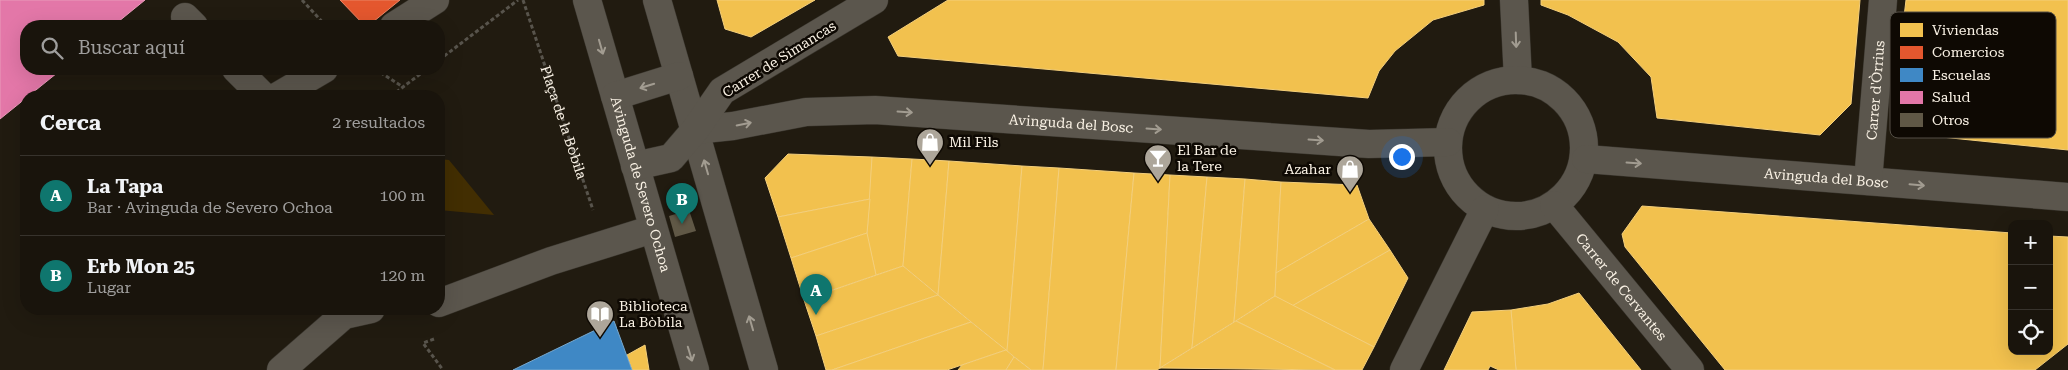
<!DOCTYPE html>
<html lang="es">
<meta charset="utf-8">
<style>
body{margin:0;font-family:"Roboto Serif",serif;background:#26211a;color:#f1f3f6}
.controls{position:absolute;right:15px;bottom:15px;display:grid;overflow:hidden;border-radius:10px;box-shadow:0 5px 20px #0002}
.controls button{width:45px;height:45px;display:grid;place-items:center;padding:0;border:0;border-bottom:1px solid #37332d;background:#19140c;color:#f1f3f6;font:25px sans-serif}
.you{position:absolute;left:1401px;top:156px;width:18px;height:18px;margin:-12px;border:4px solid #fff;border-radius:50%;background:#1a73e8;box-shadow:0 0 0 8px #1a73e833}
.badge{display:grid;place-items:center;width:32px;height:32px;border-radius:50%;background:#0f766e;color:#fff;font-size:16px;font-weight:700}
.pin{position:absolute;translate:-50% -41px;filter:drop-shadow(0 1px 2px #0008)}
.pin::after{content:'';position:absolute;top:26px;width:18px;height:15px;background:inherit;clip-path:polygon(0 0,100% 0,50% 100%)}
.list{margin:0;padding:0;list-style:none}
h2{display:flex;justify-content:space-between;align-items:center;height:65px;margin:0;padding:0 20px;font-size:21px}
h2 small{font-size:16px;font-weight:400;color:#9f9e9d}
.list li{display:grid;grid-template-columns:32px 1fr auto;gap:15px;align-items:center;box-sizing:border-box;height:80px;padding:0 20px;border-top:1px solid #37332d}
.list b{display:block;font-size:19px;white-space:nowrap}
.list p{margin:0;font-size:16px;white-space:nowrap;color:#9f9e9d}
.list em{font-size:16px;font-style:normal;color:#9f9e9d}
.icon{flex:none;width:28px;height:28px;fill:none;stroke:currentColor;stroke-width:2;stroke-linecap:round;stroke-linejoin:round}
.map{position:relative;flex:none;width:2068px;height:370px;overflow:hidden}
.search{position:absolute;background:#19140c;box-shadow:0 5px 20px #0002;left:20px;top:20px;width:425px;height:55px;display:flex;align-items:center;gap:12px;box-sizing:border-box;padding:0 18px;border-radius:20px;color:#9f9e9d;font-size:19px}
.panel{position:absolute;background:#19140c;box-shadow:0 5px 20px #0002;left:20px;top:90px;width:425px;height:225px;border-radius:20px}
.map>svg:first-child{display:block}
.green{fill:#422e02}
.homes{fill:#f2c14e;stroke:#f4cf7b}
.shops{fill:#e4572e;stroke:#ea8565}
.schools{fill:#3f88c5;stroke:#77a8ce}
.health{fill:#e377a8;stroke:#ea9cba}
.building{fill:#605846}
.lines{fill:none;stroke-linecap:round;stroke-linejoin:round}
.minor-casing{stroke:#39352d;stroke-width:29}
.path{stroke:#58544c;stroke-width:3;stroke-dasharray:4 2.5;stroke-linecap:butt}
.minor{stroke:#5b564d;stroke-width:28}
.oneway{stroke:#a29c91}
.labels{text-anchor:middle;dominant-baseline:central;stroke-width:5;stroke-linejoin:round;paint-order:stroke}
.street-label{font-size:14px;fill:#f9f1e4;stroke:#0e0903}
.poi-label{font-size:14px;fill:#f9f1e4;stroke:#0e0903;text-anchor:start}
.key{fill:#0e0903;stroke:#544f46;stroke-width:1}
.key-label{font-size:14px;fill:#f9f1e4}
</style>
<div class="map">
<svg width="2068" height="370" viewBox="0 0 2068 370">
<rect width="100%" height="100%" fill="#211b10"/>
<!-- green -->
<polygon class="green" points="439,159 449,160 494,215 439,210"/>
<!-- homes -->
<g class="homes">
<polygon points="717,0 815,0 751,37 725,29"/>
<polygon points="948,0 1484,0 1484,5 1433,20 1395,51 1379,71 1368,98 898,56 888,37"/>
<polygon points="1541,0 1860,0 1851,104 1820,135 1657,118 1651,77 1618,42 1568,15 1541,5"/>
<polygon points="1906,0 2068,0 2068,150 1922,135 1895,93"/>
<polygon points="788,154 872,157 870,199 778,217 765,178"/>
<polygon points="872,157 912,159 903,266 876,275 867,236"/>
<polygon points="912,159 949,161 938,295 903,266"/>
<polygon points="949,161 1022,166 1007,351 938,295"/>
<polygon points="1022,166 1059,168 1043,370 1031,370 1007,351"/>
<polygon points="1059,168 1134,173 1116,370 1043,370"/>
<polygon points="1134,173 1170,175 1160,368 1157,370 1116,370"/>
<polygon points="1170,175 1207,177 1192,348 1160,368"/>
<polygon points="1207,177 1245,179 1234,322 1192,348"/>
<polygon points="1245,179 1281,182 1275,296 1234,322"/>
<polygon points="1281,182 1357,185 1369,219 1276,273"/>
<polygon points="870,199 867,233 791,258 778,217"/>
<polygon points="1642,206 2012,233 2012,351 2049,351 2049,236 2068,237 2068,344 2035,370 1725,370 1625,247 1622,234"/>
<polygon points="1369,219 1390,250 1292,306 1275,296 1276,273"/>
<polygon points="867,233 876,275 804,300 791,258"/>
<polygon points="1390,250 1408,278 1374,347 1292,306"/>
<polygon points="903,266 938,295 816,336 804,300"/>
<polygon points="1579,293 1641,370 1516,370 1511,310 1548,304"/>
<polygon points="938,295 971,322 832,370 826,370 816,336"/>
<polygon points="1275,296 1374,347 1362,370 1335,370 1236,321"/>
<polygon points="1511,310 1516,370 1499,370 1490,366 1488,370 1444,370 1472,312"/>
<polygon points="1236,321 1335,370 1160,368"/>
<polygon points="971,322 1006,350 947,370 832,370"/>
<polygon points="645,345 649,370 632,370 627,355"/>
<polygon points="1006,350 1014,357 1006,370 958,370 962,365"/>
<polygon points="1014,357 1031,370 1006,370"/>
</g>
<!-- shops -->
<polygon class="shops" points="340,0 400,0 368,26 365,26"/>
<!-- schools -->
<polygon class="schools" points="614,321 632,370 513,370"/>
<!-- health -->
<polygon class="health" points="0,0 145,0 113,26 26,26 26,69 62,69 0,119"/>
<!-- building -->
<polygon class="building" points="689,210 696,231 675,237 669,216"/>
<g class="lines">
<!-- minor casing -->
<g class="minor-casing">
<g id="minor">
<path id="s2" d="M587,0L695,370"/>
<polyline points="657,0 764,370"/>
<polyline points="1514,0 1518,80"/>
<polyline points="185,17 194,26"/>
<polyline points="394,26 435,0"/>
<polyline points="236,69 263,96"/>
<circle cx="1516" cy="148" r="68"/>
<polyline points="278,96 324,69"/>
<polyline points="615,96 679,76"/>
<path id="s3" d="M695,130L733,126L806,112L875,110L1369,144L1448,142"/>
<path id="s4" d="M1586,159L2068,197"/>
<polyline points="635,166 671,158 695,130 722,91 874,0"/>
<path id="s5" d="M1868,181L1883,0"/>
<path id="s6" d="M1554,205L1690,370"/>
<polyline points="439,303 551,261 653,229"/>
<polyline points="281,370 344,315 371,309"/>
<polyline points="1404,370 1485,209"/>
</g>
</g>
<!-- path -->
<g class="path">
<polyline points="302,0 326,26"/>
<path id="s1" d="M523,0L593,210"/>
<polyline points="439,60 518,0"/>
<polyline points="375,69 403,87"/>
<polyline points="391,96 427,69"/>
<polyline points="434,339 423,343 443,370"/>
</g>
<!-- minor -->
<use href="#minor" class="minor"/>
</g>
<!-- one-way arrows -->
<defs><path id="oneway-shaft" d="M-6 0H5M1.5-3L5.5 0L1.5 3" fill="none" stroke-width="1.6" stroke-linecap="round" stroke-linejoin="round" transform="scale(1.25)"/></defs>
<g class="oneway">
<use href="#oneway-shaft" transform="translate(1516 40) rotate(88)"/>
<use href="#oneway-shaft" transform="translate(601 47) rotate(74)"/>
<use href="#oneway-shaft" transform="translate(647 86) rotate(163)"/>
<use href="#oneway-shaft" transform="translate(905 112) rotate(4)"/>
<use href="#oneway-shaft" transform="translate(744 124) rotate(-11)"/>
<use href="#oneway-shaft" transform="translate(1154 129) rotate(4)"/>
<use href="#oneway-shaft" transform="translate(1316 140) rotate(4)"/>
<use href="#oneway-shaft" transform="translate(1634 163) rotate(4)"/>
<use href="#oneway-shaft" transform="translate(706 167) rotate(-106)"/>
<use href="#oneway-shaft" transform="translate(1917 185) rotate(5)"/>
<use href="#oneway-shaft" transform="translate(751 323) rotate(-106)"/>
<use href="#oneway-shaft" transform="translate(690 354) rotate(73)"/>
</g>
<!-- icons -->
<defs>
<g id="shop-pin" transform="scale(1.4375)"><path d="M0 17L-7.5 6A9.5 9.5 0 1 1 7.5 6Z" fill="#ada69a" stroke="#0e0903"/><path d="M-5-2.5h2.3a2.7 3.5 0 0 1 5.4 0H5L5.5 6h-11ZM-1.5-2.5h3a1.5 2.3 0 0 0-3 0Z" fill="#fff"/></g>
<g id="bar-pin" transform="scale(1.4375)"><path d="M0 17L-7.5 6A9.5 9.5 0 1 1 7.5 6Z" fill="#ada69a" stroke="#0e0903"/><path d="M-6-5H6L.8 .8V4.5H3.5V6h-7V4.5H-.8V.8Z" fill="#fff"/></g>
<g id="library-pin" transform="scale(1.4375)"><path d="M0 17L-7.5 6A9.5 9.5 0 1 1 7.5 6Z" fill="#ada69a" stroke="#0e0903"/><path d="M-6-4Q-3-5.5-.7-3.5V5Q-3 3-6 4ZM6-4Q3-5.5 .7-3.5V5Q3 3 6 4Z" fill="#fff"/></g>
</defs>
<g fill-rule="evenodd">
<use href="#shop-pin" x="930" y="142"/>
<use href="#bar-pin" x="1158" y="158"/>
<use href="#shop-pin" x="1350" y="169"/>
<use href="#library-pin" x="600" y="314"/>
</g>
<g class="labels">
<!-- street labels -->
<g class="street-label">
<text transform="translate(779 59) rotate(-32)">Carrer de Simancas</text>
<text stroke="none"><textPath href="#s5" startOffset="91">Carrer d'Òrrius</textPath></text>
<text stroke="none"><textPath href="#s1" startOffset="129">Plaça de la Bòbila</textPath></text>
<text stroke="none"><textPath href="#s3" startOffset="378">Avinguda del Bosc</textPath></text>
<text stroke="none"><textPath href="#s4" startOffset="241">Avinguda del Bosc</textPath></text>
<text stroke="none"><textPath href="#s2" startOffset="192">Avinguda de Severo Ochoa</textPath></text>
<text stroke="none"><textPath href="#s6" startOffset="106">Carrer de Cervantes</textPath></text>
</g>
<!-- poi labels -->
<g class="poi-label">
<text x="949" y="142">Mil Fils</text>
<text x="1177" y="150">El Bar de<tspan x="1177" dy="16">la Tere</tspan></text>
<text x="1331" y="169" text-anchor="end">Azahar</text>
<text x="619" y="306">Biblioteca<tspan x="619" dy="16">La Bòbila</tspan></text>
</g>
</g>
<!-- legend -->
<rect x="1890" y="12" width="166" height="126" rx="8" class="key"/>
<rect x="1900" y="23" width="23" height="14" fill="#f2c14e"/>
<rect x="1900" y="46" width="23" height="13" fill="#e4572e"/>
<rect x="1900" y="68" width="23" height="14" fill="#3f88c5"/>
<rect x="1900" y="91" width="23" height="13" fill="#e377a8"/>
<rect x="1900" y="113" width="23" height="14" fill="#605846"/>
<g class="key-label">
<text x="1932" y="35">Viviendas</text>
<text x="1932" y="57">Comercios</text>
<text x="1932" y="80">Escuelas</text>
<text x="1932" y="102">Salud</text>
<text x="1932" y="125">Otros</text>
</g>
</svg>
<div class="controls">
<button>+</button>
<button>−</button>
<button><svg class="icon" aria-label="locate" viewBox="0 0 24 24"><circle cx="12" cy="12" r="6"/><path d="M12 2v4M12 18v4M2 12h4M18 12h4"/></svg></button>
</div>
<div class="you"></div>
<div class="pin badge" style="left:816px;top:315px">A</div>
<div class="pin badge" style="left:682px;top:224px">B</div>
<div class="search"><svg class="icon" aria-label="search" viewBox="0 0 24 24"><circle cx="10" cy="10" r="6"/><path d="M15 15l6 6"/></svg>Buscar aquí</div>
<section class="panel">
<h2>Cerca<small>2 resultados</small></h2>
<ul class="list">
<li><span class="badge">A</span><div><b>La Tapa</b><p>Bar · Avinguda de Severo Ochoa</p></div><em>100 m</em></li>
<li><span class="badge">B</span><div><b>Erb Mon 25</b><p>Lugar</p></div><em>120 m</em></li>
</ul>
</section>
</div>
